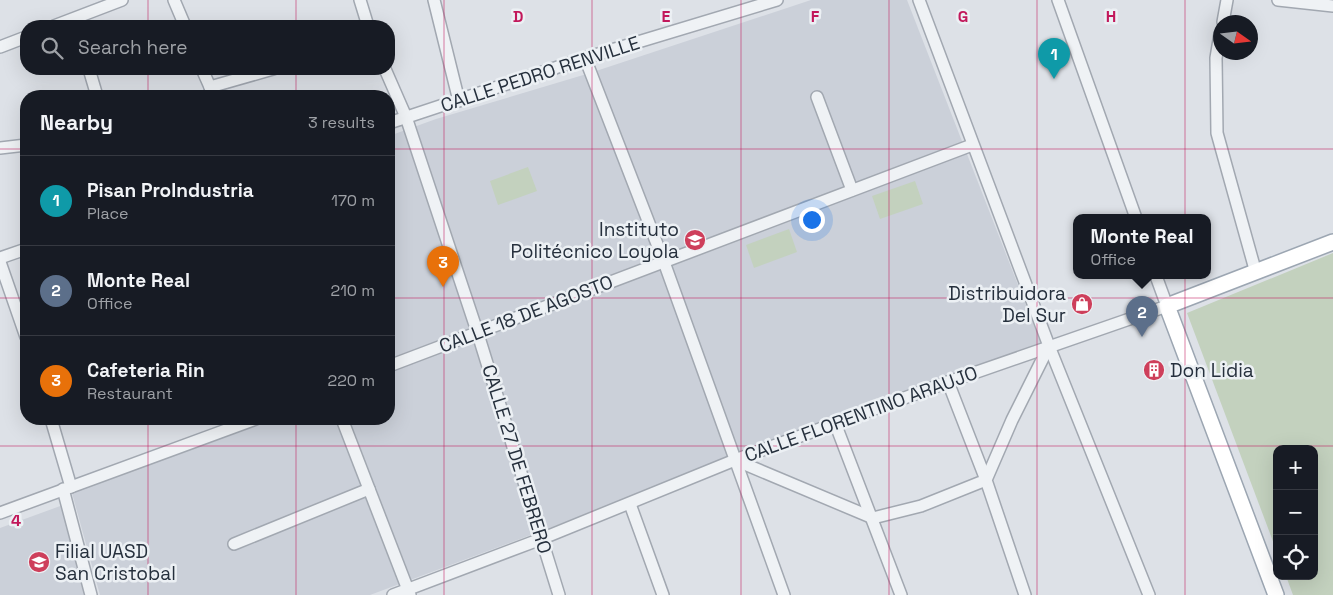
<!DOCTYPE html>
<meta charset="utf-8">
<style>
body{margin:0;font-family:"Space Grotesk",sans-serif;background:#20242c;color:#f1f3f6}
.controls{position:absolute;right:15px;bottom:15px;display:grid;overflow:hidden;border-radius:10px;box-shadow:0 5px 20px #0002}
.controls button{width:45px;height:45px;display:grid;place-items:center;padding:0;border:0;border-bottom:1px solid #363941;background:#171b24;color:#f1f3f6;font:25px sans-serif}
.compass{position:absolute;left:1213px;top:15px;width:45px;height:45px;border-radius:50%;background:#171b24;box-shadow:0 5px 20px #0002;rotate:104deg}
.you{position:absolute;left:811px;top:219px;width:18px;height:18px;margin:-12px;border:4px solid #fff;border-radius:50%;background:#1a73e8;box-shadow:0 0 0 8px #1a73e833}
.badge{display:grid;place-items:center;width:32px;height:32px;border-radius:50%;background:#ce3f5b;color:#fff;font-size:16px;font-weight:700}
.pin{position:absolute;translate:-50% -41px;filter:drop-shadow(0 1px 2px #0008)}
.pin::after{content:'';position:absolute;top:26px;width:18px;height:15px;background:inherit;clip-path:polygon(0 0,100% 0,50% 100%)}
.popup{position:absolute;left:1073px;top:214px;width:138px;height:65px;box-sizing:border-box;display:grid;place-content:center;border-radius:10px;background:#171b24;filter:drop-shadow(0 1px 4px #0005);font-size:16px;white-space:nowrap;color:#9ea1a6}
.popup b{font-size:19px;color:#f1f3f6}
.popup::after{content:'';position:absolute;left:50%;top:100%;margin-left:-10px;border:10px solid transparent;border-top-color:#171b24}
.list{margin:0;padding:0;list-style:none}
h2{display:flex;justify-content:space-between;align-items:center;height:65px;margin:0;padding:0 20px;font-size:21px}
h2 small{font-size:16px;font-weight:400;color:#9ea1a6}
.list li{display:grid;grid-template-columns:32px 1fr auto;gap:15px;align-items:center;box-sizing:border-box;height:90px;padding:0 20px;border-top:1px solid #363941}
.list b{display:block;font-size:19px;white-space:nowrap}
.list p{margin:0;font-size:16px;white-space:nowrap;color:#9ea1a6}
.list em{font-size:16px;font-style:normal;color:#9ea1a6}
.icon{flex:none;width:28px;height:28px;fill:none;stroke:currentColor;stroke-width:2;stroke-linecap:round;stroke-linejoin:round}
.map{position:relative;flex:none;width:1333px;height:595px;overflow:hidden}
.search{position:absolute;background:#171b24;box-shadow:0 5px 20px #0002;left:20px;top:20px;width:375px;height:55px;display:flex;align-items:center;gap:12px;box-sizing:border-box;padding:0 18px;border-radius:20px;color:#9ea1a6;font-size:19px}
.panel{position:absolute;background:#171b24;box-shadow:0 5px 20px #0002;left:20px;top:90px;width:375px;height:335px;border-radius:20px}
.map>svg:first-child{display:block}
.built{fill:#cbd0d9}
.green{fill:#c3d1be}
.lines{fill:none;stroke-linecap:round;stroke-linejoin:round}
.minor-casing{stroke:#a2a8b1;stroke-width:14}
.major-casing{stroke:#9ca6b2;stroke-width:18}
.minor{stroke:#eff2f5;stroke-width:11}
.major{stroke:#fff;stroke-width:15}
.grid{fill:none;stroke:#c2185b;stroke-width:1;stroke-opacity:0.55}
.labels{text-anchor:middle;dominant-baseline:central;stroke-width:5;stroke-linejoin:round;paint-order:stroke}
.street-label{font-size:19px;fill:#26303d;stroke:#ecf0f4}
.poi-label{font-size:19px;fill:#26303d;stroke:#ecf0f4;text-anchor:end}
.grid-label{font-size:16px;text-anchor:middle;font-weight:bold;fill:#c2185b;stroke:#ecf0f4;stroke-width:5;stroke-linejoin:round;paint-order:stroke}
</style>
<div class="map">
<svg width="1333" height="595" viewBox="0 0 1333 595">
<rect width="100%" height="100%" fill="#dde1e7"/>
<!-- built -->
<g class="built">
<polygon points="811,0 907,0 1041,344 370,595 100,595 72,493 276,419 389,419 389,136 436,119 590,73"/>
<polygon points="63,505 86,595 0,595 0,528"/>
</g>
<!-- green -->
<g class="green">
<polygon points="528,167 537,191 498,205 490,181"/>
<polygon points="915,181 923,204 880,219 872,196"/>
<polygon points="789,229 797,252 754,268 746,245"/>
<polygon points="1333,253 1333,595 1293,595 1286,576 1314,576 1314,449 1277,449 1277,552 1187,313"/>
</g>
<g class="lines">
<!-- minor casing -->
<g class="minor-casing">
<g id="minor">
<polyline points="174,0 185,26"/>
<polyline points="360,0 368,26"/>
<polyline points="434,0 459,101"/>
<polyline points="919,0 1049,346 1149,595"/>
<polyline points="1058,0 1136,218"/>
<polyline points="1278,0 1333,6"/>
<polyline points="1223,22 1227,0"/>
<polyline points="54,26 122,0"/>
<polyline points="1220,34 1216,58 1217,133 1256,273"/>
<polyline points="0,47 26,37"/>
<polyline points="585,58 664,262 784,595"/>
<polyline points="89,69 97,96"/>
<polyline points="202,69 214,96"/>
<polyline points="385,69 406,117 477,331 559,595"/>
<polyline points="210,87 273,69"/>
<polyline points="817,97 852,190"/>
<polyline points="389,123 585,58 777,0"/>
<polyline points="0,148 26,145"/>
<polyline points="0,258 26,249"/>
<polyline points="0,262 26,337"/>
<polyline points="389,366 972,145"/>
<polyline points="51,419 71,487"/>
<polyline points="342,419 410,595"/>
<polyline points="835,423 901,595"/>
<polyline points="735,460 873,518 921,506 986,480 948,382"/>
<polyline points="63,489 91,595"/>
<polyline points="630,504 663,595"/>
<polyline points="0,513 256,419"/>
<polyline points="234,544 369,489"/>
<polyline points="393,595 541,539 735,460 948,382 1167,306 1156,276"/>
<polyline points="1025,595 986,480 1012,420 1049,346"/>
</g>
</g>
<!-- major casing -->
<g class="major-casing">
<polyline id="major" points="1276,595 1167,306 1333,242"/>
</g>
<!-- minor -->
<use href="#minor" class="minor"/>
<!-- major -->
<use href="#major" class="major"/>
</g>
<!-- grid -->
<path class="grid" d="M148,0V26M296,0V26M444,0V595M592,0V595M741,0V595M889,0V595M1037,0V595M1185,0V595M148,69V96M296,69V96M0,149H26M389,149H1333M0,298H26M389,298H1333M148,419V595M296,419V595M0,446H1333"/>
<!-- icons -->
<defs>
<g id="university-disc" transform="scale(1.125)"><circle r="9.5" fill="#ce3f5b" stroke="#ecf0f4"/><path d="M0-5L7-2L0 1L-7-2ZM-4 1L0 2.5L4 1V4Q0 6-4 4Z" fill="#fff"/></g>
<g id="shop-disc" transform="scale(1.125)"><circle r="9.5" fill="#ce3f5b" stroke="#ecf0f4"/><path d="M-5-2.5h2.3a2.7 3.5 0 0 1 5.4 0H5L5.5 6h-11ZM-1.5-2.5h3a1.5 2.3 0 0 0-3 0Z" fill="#fff"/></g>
<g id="building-disc" transform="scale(1.125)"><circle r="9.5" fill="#ce3f5b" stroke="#ecf0f4"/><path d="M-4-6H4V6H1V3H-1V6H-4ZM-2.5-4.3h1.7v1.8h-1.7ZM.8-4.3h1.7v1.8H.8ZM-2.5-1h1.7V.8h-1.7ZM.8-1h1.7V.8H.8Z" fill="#fff"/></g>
</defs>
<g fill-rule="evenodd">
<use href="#university-disc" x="695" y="240"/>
<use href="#shop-disc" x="1082" y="304"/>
<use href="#building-disc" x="1154" y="370"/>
<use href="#university-disc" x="39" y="562"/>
</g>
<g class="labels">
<!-- street labels -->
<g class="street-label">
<text transform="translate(540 74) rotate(-18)">CALLE PEDRO RENVILLE</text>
<text transform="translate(526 314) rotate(-21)">CALLE 18 DE AGOSTO</text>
<text transform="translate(861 414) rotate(-20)">CALLE FLORENTINO ARAUJO</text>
<text transform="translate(517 459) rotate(73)">CALLE 27 DE FEBRERO</text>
</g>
<!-- poi labels -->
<g class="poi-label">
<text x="679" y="229">Instituto<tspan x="679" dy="22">Politécnico Loyola</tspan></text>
<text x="1066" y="293">Distribuidora<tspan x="1066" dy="22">Del Sur</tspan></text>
<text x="1170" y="370" text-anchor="start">Don Lidia</text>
<text x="55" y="551" text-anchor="start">Filial UASD<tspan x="55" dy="22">San Cristobal</tspan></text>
</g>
</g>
<g class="grid-label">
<text x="518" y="22">D</text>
<text x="666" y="22">E</text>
<text x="815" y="22">F</text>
<text x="963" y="22">G</text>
<text x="1111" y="22">H</text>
<text x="16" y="526">4</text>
</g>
</svg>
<div class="controls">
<button>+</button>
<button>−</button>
<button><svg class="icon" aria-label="locate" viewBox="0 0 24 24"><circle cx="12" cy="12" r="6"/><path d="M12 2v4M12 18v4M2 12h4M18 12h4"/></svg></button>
</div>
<svg class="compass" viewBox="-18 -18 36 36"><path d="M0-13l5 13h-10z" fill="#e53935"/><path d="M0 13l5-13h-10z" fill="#9ea1a6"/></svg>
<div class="you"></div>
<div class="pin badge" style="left:1054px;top:79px;background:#0f9aa8">1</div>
<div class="pin badge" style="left:1142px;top:337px;background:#5c6f8a">2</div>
<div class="popup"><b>Monte Real</b>Office</div>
<div class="pin badge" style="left:443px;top:287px;background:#e8710a">3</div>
<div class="search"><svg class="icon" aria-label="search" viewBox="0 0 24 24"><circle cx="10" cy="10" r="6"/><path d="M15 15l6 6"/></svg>Search here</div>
<section class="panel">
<h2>Nearby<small>3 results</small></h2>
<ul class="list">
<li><span class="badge" style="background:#0f9aa8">1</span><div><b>Pisan ProIndustria</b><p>Place</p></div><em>170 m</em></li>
<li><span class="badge" style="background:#5c6f8a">2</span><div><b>Monte Real</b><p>Office</p></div><em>210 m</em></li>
<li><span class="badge" style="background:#e8710a">3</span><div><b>Cafeteria Rin</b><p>Restaurant</p></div><em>220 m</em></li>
</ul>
</section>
</div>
